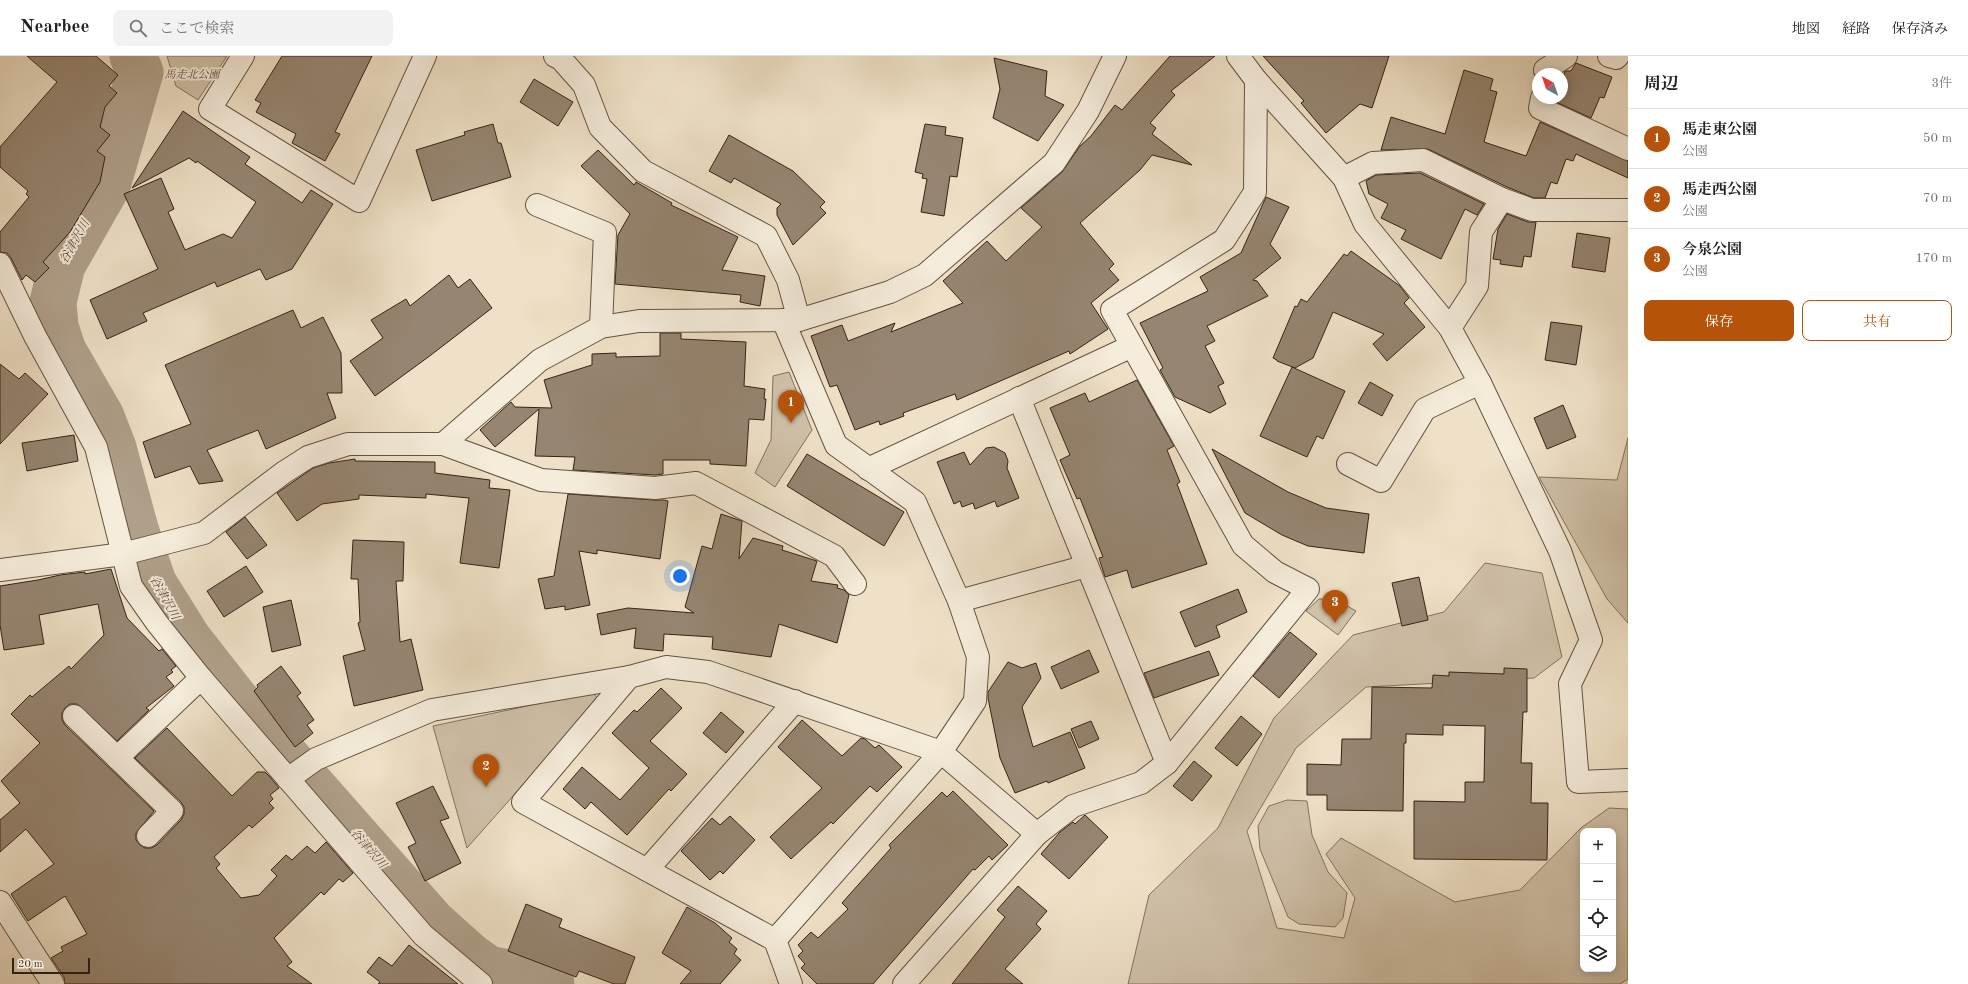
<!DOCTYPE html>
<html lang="ja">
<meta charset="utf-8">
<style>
body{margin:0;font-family:"Old Standard TT","Noto Serif JP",serif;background:#f2f2f2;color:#202124}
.controls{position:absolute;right:12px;bottom:12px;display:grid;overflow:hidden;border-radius:8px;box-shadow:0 2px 10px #0003}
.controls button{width:36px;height:36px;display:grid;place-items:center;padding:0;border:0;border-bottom:1px solid #e0e0e0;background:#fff;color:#202124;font:20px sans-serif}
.compass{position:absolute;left:1532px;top:12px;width:36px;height:36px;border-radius:50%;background:#fff;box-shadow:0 2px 10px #0003;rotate:320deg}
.scale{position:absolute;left:12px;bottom:10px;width:78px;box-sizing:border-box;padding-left:4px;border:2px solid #362214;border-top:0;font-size:11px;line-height:14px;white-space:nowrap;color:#362214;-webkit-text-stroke:3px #f5ecdb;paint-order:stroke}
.you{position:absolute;left:680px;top:520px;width:14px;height:14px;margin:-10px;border:3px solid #fff;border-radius:50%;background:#1a73e8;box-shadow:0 0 0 6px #1a73e833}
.badge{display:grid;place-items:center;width:26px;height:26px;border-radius:50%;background:#b45309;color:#fff;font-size:13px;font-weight:700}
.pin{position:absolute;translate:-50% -33px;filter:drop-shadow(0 1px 2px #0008)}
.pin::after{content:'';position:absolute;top:21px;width:14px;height:12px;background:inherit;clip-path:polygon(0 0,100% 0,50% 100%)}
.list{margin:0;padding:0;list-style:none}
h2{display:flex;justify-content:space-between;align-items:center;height:52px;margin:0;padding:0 16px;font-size:17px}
h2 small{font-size:13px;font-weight:400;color:#757577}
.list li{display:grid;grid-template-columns:26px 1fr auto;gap:12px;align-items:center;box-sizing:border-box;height:60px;padding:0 16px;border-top:1px solid #e0e0e0}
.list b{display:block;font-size:15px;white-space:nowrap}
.list p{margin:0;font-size:13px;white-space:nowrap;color:#757577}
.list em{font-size:13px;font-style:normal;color:#757577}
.actions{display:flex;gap:8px;padding:12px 16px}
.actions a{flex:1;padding:9px 0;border:1px solid #b45309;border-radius:8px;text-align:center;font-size:14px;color:#b45309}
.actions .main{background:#b45309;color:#fff}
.icon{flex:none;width:22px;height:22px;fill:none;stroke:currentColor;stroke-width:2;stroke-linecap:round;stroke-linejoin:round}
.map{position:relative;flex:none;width:1628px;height:928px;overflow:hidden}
header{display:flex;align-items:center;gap:24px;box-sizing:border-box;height:56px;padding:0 20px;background:#fff;border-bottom:1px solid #e0e0e0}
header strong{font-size:19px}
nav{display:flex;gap:22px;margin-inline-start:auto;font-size:14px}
.search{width:280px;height:36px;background:#f2f2f2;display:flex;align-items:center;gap:10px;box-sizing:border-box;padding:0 14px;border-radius:8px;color:#757577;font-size:15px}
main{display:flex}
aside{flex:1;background:#fff}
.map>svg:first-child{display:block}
.green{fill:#d0c1a9;stroke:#83725e;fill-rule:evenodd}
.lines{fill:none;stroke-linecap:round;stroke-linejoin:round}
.river{stroke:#b0a08a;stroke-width:47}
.building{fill:#968571;stroke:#362214}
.street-casing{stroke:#645241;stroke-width:24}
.street{stroke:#f5ecdb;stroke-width:22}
.labels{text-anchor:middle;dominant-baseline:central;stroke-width:4;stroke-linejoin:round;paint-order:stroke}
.park-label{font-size:11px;font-style:italic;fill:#5c4a39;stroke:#f5ecdb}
.water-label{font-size:12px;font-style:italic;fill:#614e3d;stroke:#f5ecdb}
</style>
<header>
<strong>Nearbee</strong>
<div class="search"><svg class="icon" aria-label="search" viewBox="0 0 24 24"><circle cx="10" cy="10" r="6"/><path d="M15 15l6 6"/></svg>ここで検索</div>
<nav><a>地図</a><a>経路</a><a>保存済み</a></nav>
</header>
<main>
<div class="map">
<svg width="1628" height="928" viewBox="0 0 1628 928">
<rect width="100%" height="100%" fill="#efe1c7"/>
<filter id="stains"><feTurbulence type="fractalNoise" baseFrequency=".005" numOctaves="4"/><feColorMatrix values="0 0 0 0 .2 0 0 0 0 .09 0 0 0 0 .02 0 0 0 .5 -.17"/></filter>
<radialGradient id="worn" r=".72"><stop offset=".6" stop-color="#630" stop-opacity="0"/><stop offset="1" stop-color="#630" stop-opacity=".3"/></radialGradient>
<!-- green -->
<g class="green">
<polygon points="167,0 227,0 198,44 176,30"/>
<polygon points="789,316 812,374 775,431 755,417 771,384 773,320"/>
<polygon points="1628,382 1628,567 1607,543 1539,421 1617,424"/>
<path d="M1485,507L1542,517L1562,601L1534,622L1366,631L1296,692L1247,775L1277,872L1344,882L1355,842L1326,798L1341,782L1455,846L1520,834L1581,772L1609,752L1628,753V923L1620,928H1128L1149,839L1218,772L1274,662L1353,579L1444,556ZM1583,775H1613V913H1583Z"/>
<polygon points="1319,543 1335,543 1356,555 1338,579 1306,555"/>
<polygon points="593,636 598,644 467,792 433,670"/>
<polygon points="1287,744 1307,745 1312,779 1328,816 1347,837 1343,862 1335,871 1299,868 1288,861 1260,793 1258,770 1269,750"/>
</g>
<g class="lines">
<!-- river -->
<polyline class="river" points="133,0 140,16 107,130 62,209 53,246 55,271 63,295 101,361 113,392 135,473 153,527 188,583 235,643 433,867 471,901 488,913 509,917 529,917 551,928"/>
</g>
<!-- building -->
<g class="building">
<polygon points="27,0 96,0 118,19 109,30 117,37 105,51 100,71 110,79 97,95 105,101 100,126 70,176 43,206 49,212 35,226 26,219 22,224 11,202 7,197 0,196 0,176 29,141 26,138 28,135 0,111 0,91 57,26"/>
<polygon points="282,0 372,0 335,76 340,78 325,105 292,87 296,78 256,56 261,47 255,44"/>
<polygon points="1170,0 1215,0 1171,35 1175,39 1150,67 1156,72 1152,78 1192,109 1152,99 1140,114 1080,167 1114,208 1109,213 1119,224 1091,247 1108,273 1070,298 1069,295 957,344 955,338 903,357 904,360 880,369 879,365 855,374 837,329 830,331 811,280 842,269 848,285 895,267 891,276 963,247 943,225 987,185 1006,205 1042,171 1021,152 1062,116 1080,90 1091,80 1115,49 1122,54"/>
<polygon points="1263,0 1389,0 1372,52 1360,48 1326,77 1301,47 1304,45"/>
<polygon points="994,2 1047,15 1045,40 1064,49 1038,85 993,62 1000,33"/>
<polygon points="1576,7 1612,21 1604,42 1600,41 1591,62 1554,45 1555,42 1562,42 1562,25 1565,15 1571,15"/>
<polygon points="1464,14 1493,23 1490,34 1497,36 1484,86 1526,100 1540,66 1628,105 1628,122 1576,98 1573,105 1566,103 1557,128 1551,126 1545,142 1534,142 1507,131 1428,93 1381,94 1391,61 1445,78"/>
<polygon points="534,23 573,46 558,70 520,46"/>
<polygon points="183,55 250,101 245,108 302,147 311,134 333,148 292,213 266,224 260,213 217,231 215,226 143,257 147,265 107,283 90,244 158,213 124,138 161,122 174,153 168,156 185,194 223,178 232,182 256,146 197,105 196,107 189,102 132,132"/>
<polygon points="493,68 498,87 501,87 511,121 432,145 416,94 465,79 464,76"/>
<polygon points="925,68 946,71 945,79 963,82 957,121 950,120 944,160 921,156 927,123 922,122 923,118 915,116"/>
<polygon points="729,79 793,115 825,146 820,151 826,157 793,189 777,159 777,152 781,148 734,122 731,127 709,115"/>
<polygon points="598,94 634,129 636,126 672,147 671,149 738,181 722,214 765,220 760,250 740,246 741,239 615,228 618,179 630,158 581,110"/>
<polygon points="1420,117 1484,148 1477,159 1465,153 1441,203 1401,183 1406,174 1381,162 1388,148 1369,138 1366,125 1376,119"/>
<polygon points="1266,141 1289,151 1270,188 1281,202 1253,224 1257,225 1268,240 1207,270 1215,285 1205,290 1224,327 1218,330 1226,348 1210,357 1175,341 1160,314 1163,312 1140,267 1208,235 1200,221 1241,197"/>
<polygon points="1507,158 1528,166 1536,166 1531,201 1524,200 1522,211 1500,208 1501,204 1493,203 1498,173"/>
<polygon points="1577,177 1610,182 1605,216 1572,211"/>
<polygon points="1351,195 1400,230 1409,242 1404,247 1425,271 1387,305 1373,288 1384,278 1333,256 1313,302 1295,312 1277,305 1277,304 1273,302 1295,250 1297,251 1301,243 1307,246 1344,198 1347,200"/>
<polygon points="449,219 458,232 470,223 492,252 431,299 375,340 350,305 383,282 371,264 406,243 410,250"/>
<polygon points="293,254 301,272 323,261 341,297 342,337 327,337 336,362 266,393 258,374 207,394 223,425 199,428 190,410 155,422 143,386 191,368 165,309"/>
<polygon points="1551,266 1582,270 1576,309 1545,304"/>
<polygon points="660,277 681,277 681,283 746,286 744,330 765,333 764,343 766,343 764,364 749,363 746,410 710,408 710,404 663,404 663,418 655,419 573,414 575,401 535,400 539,353 495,391 480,374 511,346 515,351 552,352 544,324 592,309 592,298 616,297 616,301 660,300"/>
<polygon points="0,308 19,323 25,317 48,338 0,388"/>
<polygon points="1292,311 1345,335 1323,383 1317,380 1307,401 1260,380"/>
<polygon points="1137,324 1174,390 1167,394 1180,426 1177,428 1207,508 1132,532 1127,514 1105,521 1099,502 1103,501 1080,442 1077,443 1060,404 1070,399 1050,352 1085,337 1089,346"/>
<polygon points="1370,326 1393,339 1382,360 1358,347"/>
<polygon points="1563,349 1576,381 1547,393 1534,362"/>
<polygon points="74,379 78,405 27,415 22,387"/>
<polygon points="994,391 1005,397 1008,405 1007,412 1019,442 997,451 995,445 975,453 973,447 962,451 960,445 954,448 937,406 964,396 970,409 986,392"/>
<polygon points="1212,393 1288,436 1326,452 1369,458 1364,497 1308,490 1282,479 1245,457"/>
<polygon points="807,398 904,456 884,490 787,430"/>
<polygon points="355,403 355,405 435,406 435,417 490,424 489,432 510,434 499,512 460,507 469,442 426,438 426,442 359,439 359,443 322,448 297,465 277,437 313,412 329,407"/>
<polygon points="568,438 654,444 664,444 668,445 660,503 597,494 597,498 579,495 590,549 565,554 565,550 545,553 538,523 554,520"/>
<polygon points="721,458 742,465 739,503 753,482 783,490 782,494 817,505 811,525 838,529 837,532 844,534 849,539 837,587 779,568 771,601 712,593 713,581 664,578 663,595 634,592 636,572 601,579 597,558 628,552 694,557 685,551 702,490 712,493"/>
<polygon points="245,461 267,489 247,503 226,476"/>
<polygon points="353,484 404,486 403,525 396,525 400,586 411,583 423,634 354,650 343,600 365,594 358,567 360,566 358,523 351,523"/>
<polygon points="246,510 263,536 224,561 207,535"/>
<polygon points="111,513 127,562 159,595 162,593 176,610 171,614 173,616 166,621 174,630 146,652 149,654 117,685 77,648 70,648 65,652 62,657 62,664 65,669 154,755 136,777 136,784 140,789 145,792 151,792 157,789 181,764 184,758 184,751 181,746 135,702 167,672 232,740 257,716 265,716 270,721 279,732 270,739 273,743 269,747 274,752 252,772 249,769 214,801 220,808 216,812 241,842 259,839 277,820 271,814 286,799 292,804 307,790 315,797 326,786 353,817 343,826 339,823 324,839 321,836 274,882 292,906 287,910 312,928 65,928 64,921 51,902 63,895 61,891 87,878 65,840 28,865 11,838 54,808 26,773 0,796 0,764 20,747 1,725 40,687 11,658 30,639 32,641 69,610 71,613 104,579 98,548 39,559 44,588 4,594 0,569 0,530 38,524 60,519 85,516 85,518"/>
<polygon points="1419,521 1428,564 1402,570 1392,527"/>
<polygon points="1238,533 1247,556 1216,570 1220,581 1195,591 1180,556"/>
<polygon points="291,544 301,589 272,596 263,551"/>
<polygon points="1290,576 1317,598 1279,642 1253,620"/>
<polygon points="1089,594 1099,616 1061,633 1051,611"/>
<polygon points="1209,595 1219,619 1154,642 1144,617"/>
<polygon points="1008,606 1022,612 1036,607 1041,622 1022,651 1033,691 1070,676 1085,712 1048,727 1047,725 1015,737 1000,702 988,642 988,636"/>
<polygon points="281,610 301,637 297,640 314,664 307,669 313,677 295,691 254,635 258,631 257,629"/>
<polygon points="1504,612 1527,613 1527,656 1523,656 1521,707 1532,707 1531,747 1548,747 1547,804 1414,803 1414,745 1465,746 1465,726 1484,726 1485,670 1443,669 1443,679 1406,678 1406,687 1404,687 1403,755 1327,754 1327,739 1307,739 1307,708 1341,709 1342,683 1371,683 1372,631 1432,632 1433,619 1449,620 1449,616 1504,618"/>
<polygon points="661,632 682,652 650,685 687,718 671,735 669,733 627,779 591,746 585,753 563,733 582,711 620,744 649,712 612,677 634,654 637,656"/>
<polygon points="721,656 744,676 726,697 703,677"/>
<polygon points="1241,660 1262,678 1237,710 1215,692"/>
<polygon points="802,664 842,700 861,682 865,683 875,692 879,689 902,711 877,736 870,730 833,768 831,766 791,803 770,781 822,732 778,691"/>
<polygon points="1091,665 1099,683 1079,692 1071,673"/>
<polygon points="1194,705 1212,720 1192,745 1173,730"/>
<polygon points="433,730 449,762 440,765 461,807 425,825 408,791 416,787 396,747"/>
<polygon points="953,735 1008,789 992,804 989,800 975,814 973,813 873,928 817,928 801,912 805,908 798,900 803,895 798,889 811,876 818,882 848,853 842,847 891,792 889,789 942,736 947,741"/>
<polygon points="1085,759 1108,781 1069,823 1041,798 1060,776 1073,766 1075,768"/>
<polygon points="730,760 755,784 723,818 720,815 710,824 681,795 712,762 720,769"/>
<polygon points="1018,830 1047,855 1036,868 1041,873 1005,913 1023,928 952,928 1005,861 997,854"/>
<polygon points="526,848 562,863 559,871 635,901 625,928 614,928 579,915 576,921 508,895"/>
<polygon points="687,851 715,867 732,882 729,886 737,893 734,898 741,904 720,928 680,928 691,915 662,897"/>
<polygon points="409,889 458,928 378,928 380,926 367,916 379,901 392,910"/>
</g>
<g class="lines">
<!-- street casing -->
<g class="street-casing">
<g id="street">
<polyline points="243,0 210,53 359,145 425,0"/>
<polyline points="555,0 561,3 584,29 600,71 643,115 766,180 788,224 799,264"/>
<polyline points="1238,0 1256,24 1344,122 1365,168 1450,272 1480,327 1560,495 1591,584 1570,628 1578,726 1628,724"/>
<polyline points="1609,0 1616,2 1618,0"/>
<polyline points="1545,14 1566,0"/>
<polyline points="1542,42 1540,52 1628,93"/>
<polyline points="1344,122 1373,107 1423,104 1502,143 1532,154 1628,154"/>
<polyline points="537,149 605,177 601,271"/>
<polyline points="0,208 35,280 96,391 131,530 157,567 201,622 423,879 481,928"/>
<polyline points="1450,272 1477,230 1481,176 1502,143"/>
<polyline points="1019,342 1167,707"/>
<polyline points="443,388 541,424 655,432 696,427 834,500 855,528"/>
<polyline points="1348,408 1381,425 1425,353 1480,327"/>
<polyline points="868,413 1132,290"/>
<polyline points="0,514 123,498 204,477 283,417 308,401 348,388 443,388 540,304 601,271 639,265 799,264 890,236 925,219 1054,107 1088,55 1115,0"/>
<polyline points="959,545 1087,510"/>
<polyline points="74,660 172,755 148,780"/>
<polyline points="117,702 201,622"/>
<polyline points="288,723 316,703 432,654 629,621"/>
<polyline points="647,814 795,645"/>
<polyline points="0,846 53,928"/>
<polyline points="775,884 941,696 975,645 978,601 959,545 915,446 836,389 783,264"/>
<polyline points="791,928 775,884 523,746 629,621 666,611 708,616 941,696 1037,778"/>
<polyline points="904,928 1037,778 1073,750 1141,727 1167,707 1308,533 1275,516 1243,489 1112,254 1224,184 1255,136 1256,24"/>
</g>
</g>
<!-- street -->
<use href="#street" class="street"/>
</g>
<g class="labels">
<!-- park labels -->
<g class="park-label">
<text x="192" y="19">馬走北公園</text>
</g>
<!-- water labels -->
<g class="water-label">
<text transform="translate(75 186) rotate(-61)">谷津沢川</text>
<text transform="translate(164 542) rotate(61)">谷津沢川</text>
<text transform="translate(368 793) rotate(49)">谷津沢川</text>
</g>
</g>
<rect width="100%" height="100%" filter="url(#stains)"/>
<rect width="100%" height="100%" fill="url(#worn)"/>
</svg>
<div class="controls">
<button>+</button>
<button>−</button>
<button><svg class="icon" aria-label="locate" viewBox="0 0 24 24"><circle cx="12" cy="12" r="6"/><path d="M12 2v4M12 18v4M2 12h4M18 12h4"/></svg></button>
<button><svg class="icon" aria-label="layers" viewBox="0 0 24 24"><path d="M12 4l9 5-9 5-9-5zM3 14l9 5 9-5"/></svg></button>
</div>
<svg class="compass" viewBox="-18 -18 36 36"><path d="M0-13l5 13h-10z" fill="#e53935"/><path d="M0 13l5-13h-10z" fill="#757577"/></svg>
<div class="scale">20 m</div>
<div class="you"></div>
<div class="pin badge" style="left:791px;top:367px">1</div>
<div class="pin badge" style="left:486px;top:731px">2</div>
<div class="pin badge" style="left:1335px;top:567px">3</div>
</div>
<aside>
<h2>周辺<small>3件</small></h2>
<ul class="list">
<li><span class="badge">1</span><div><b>馬走東公園</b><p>公園</p></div><em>50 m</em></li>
<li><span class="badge">2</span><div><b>馬走西公園</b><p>公園</p></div><em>70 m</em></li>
<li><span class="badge">3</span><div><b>今泉公園</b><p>公園</p></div><em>170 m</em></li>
</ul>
<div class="actions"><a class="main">保存</a><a>共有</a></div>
</aside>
</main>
